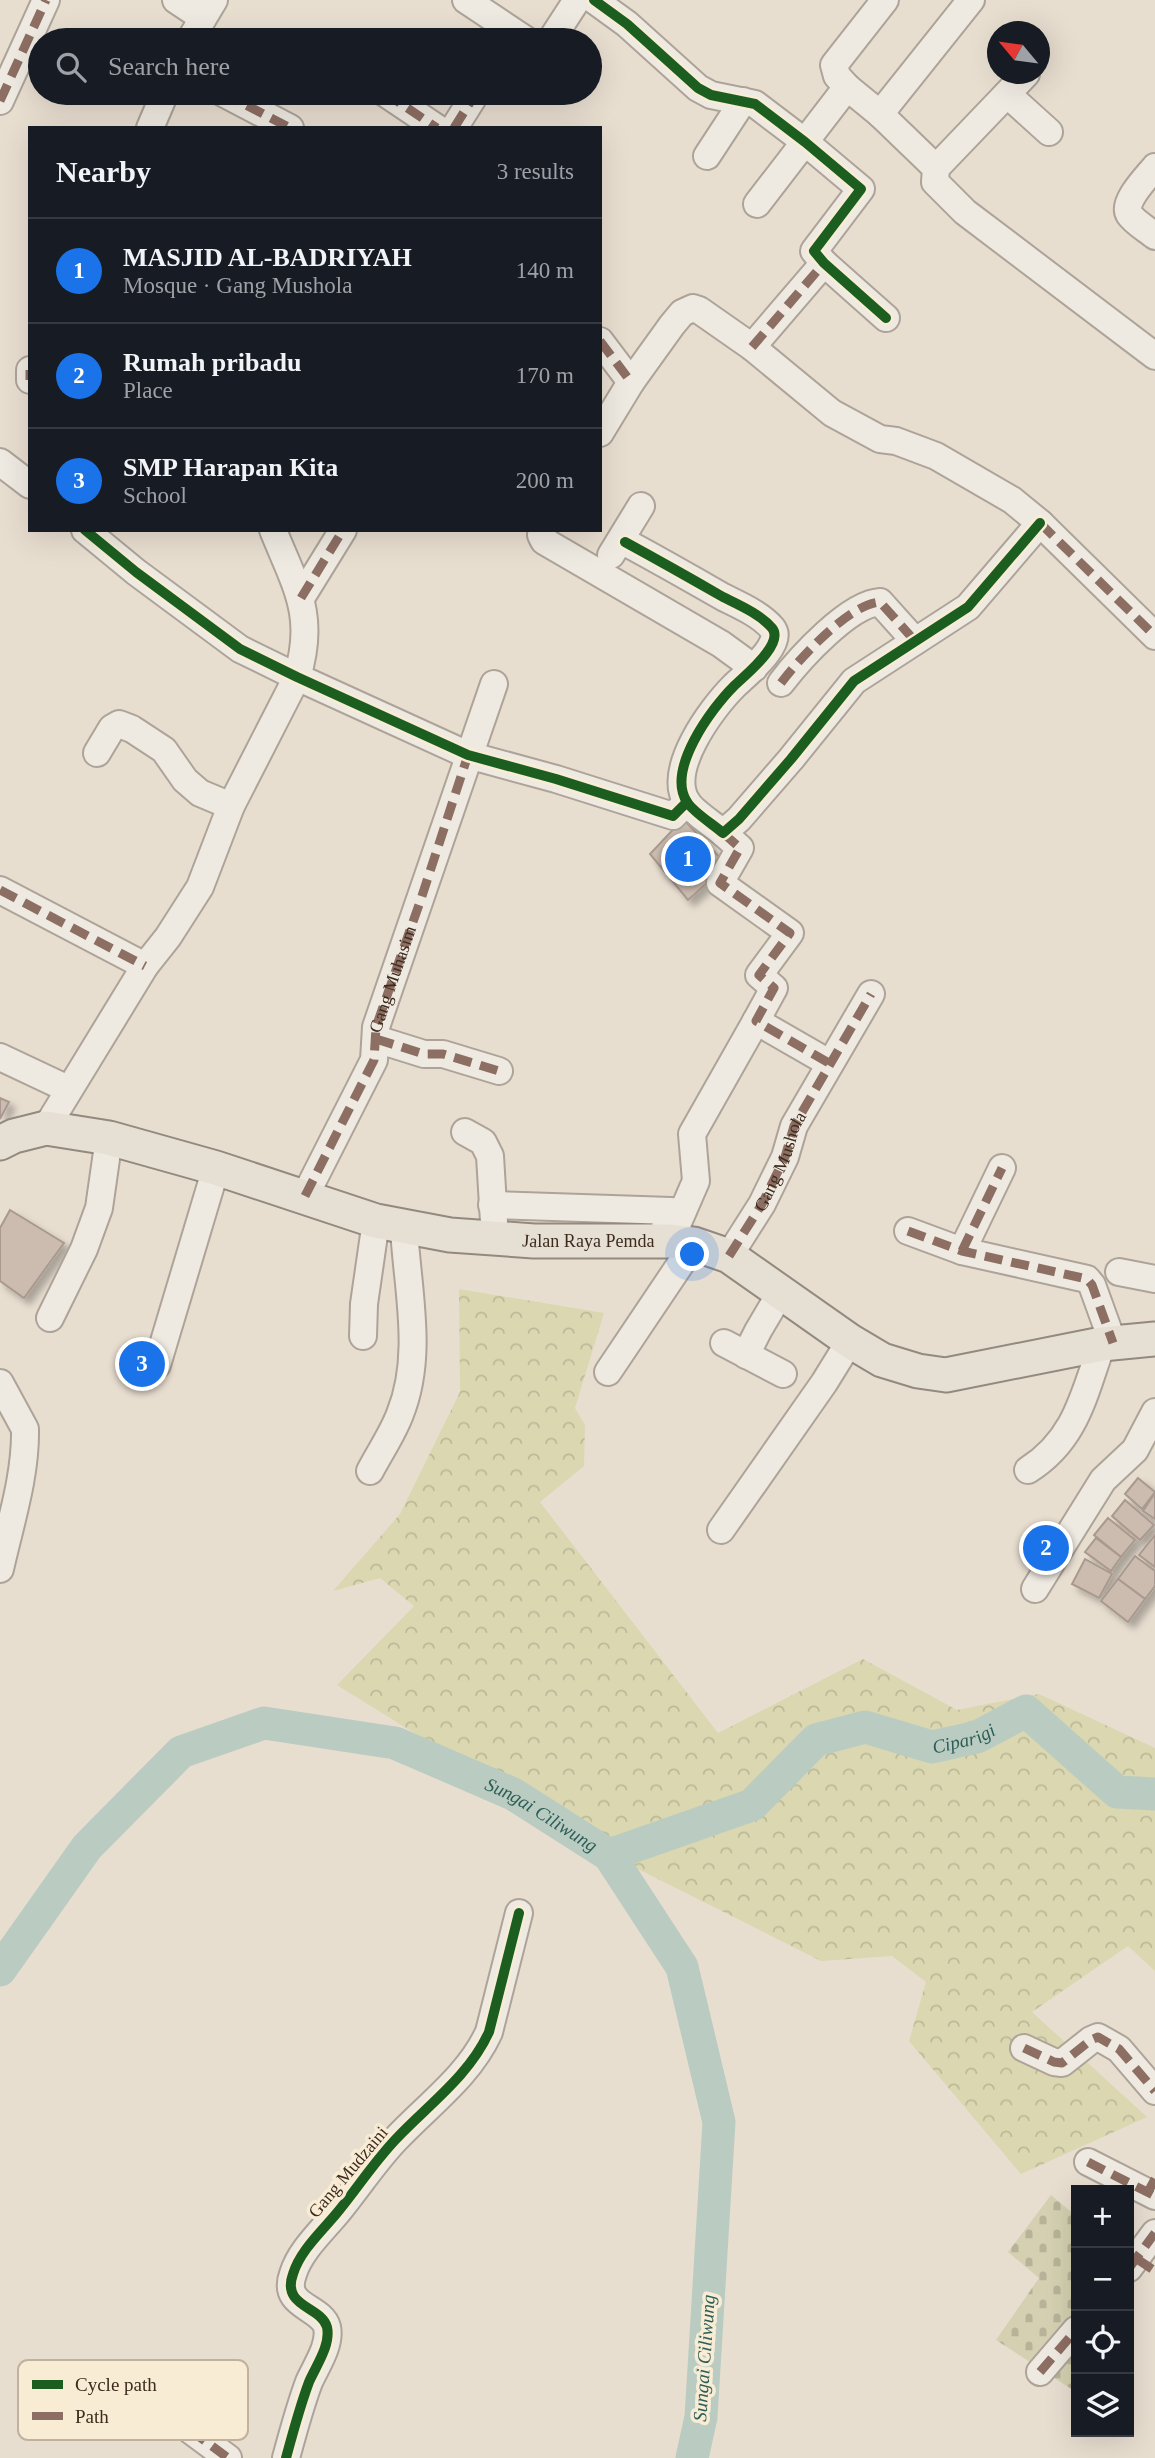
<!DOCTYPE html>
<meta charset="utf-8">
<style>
body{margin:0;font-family:Georgia,serif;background:#242831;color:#f1f3f6}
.controls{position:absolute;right:21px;bottom:21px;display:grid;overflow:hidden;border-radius:0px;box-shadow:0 7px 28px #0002}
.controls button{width:63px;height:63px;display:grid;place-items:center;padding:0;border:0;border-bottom:2px solid #363941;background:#171b24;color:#f1f3f6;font:35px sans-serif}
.compass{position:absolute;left:987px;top:21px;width:63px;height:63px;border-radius:50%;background:#171b24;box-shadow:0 7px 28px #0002;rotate:299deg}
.you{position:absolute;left:693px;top:1255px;width:24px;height:24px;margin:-18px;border:5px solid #fff;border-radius:50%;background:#1a73e8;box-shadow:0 0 0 10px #1a73e833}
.badge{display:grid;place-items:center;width:46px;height:46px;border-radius:50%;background:#1a73e8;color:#fff;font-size:23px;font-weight:700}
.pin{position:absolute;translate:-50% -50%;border:4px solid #fff;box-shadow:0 2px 7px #0006}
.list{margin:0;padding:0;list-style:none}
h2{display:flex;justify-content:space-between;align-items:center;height:91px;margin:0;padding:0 28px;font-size:30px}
h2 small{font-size:23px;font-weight:400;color:#9ea1a6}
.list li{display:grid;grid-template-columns:46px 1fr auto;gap:21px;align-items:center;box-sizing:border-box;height:105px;padding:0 28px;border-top:2px solid #363941}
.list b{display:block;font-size:26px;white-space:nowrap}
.list p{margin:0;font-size:23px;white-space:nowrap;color:#9ea1a6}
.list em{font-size:23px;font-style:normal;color:#9ea1a6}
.icon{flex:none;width:38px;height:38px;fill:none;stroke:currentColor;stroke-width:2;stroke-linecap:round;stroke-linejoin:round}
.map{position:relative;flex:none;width:1155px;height:2458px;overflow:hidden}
.search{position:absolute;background:#171b24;box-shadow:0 7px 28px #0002;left:28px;top:28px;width:574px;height:77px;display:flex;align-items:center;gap:18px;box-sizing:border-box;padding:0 24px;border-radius:38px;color:#9ea1a6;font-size:26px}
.panel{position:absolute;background:#171b24;box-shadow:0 7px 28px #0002;left:28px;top:126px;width:574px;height:406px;border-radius:0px}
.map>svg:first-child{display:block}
.forest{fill:url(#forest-crowns)}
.cemetery{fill:url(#cemetery-stones)}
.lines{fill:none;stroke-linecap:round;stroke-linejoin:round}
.river{stroke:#baccc1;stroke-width:33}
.building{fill:#ccbcb0;stroke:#a9998e;stroke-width:2;filter:url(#shadow)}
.minor-casing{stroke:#ada398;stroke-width:30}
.major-casing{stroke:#93897f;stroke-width:37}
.minor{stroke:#efeae1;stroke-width:26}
.major{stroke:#e6dfd3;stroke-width:33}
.quiet{stroke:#8d6e63;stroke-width:9;stroke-dasharray:18 9;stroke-linecap:butt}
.cycleway-casing{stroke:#f8ecd5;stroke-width:15}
.cycleway{stroke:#1b5e20;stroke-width:10}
.labels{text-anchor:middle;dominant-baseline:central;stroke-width:7;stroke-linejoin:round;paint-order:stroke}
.street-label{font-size:18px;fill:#3d2b1e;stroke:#f8ecd5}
.water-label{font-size:19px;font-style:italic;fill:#2c5e57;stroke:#f8ecd5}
.key{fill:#f8ecd5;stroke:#c0b29e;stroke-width:2}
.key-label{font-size:19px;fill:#3d2b1e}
</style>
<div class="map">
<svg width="1155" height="2458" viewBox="0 0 1155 2458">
<defs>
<pattern id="forest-crowns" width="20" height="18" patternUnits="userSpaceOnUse" patternTransform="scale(1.75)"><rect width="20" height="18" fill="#dad7b1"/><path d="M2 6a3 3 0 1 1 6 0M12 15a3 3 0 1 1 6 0" fill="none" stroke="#bcb998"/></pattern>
<pattern id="cemetery-stones" width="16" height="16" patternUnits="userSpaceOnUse" patternTransform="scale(1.75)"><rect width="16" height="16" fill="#d4d0b1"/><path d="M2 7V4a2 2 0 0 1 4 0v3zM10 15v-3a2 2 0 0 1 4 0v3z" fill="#b7b398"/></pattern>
<filter id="shadow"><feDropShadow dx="6" dy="6" stdDeviation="3.5" flood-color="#0004"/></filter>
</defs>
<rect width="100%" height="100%" fill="#e8ded0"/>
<!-- forest -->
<polygon class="forest" points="459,1289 604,1313 575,1408 585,1425 584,1466 540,1502 718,1733 863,1659 957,1710 1039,1694 1155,1748 1155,1971 1128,1946 1032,2012 1147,2117 1021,2174 909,2041 926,1982 892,1956 821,1961 610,1855 337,1685 414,1606 380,1578 333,1591 400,1514 460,1392"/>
<!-- cemetery -->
<polygon class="cemetery" points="1051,2195 1076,2216 1076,2392 996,2340 1039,2278 1008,2252"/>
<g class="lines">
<!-- river -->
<g class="river">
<path id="s1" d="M609,1855L752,1805L816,1740L865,1727L932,1747L977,1737L1026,1711L1117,1792L1155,1794"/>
<path id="s2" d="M0,1970L87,1847L181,1752L264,1723L395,1743L513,1794L609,1855L682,1967L719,2122L701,2417L692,2458"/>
</g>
</g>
<!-- building -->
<g class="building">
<polygon points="683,819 727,865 688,900 650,854"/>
<polygon points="0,1098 9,1102 0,1119"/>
<polygon points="10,1210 64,1243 24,1298 0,1281 0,1228"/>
<polygon points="1138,1478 1155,1492 1142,1509 1125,1494"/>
<polygon points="1155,1493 1155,1519 1143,1511"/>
<polygon points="1125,1500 1154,1525 1140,1540 1112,1516"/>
<polygon points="1108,1518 1135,1540 1121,1557 1094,1535"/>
<polygon points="1155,1535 1155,1567 1139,1555"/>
<polygon points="1096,1538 1121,1557 1111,1571 1085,1552"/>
<polygon points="1135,1556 1155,1571 1155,1586 1145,1599 1118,1579"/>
<polygon points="1085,1559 1112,1574 1099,1598 1072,1584"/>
<polygon points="1118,1579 1145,1599 1128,1622 1101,1601"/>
</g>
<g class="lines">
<!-- minor casing -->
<g class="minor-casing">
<g id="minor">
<polyline points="176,0 203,18"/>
<polyline points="466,0 526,40"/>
<polyline points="594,0 627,24 698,88 711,95 755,104 805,142 861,189 814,251 824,263 886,318"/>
<polyline points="885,0 834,65 837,76 847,87 880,114 936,168"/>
<polyline points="190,40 214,0"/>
<polyline points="551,40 577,0"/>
<polyline points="1026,74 936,168 935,182 965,212 1155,356"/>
<polyline points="223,93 290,128"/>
<polyline points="385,93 437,128"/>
<polyline points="1007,94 1049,132"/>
<polyline points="0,101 46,0"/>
<polyline points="880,114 971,0"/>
<polyline points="150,128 165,93"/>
<polyline points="454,128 476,93"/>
<polyline points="707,156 743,101"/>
<path d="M1155,167C1147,177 1122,202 1129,214C1134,222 1148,230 1155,236"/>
<polyline points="757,204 847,87"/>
<polyline points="600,341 631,382"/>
<polyline points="752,347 824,263"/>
<polyline points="30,370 30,380"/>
<polyline points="600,433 631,382 672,325 682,313 693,308 699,310 752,347 832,413 880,439 896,441 936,456 1012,500 1040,523 1155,636"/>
<polyline points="0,462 30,485"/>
<polyline points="85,530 136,572 240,649 297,677 468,755 556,779 673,816 687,802"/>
<polyline points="543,530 541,535 544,541 721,644 754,668"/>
<path d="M625,542C658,560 690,578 723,597C739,605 760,614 772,628C785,644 744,676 734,686C711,709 666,770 687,802C693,812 714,825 723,833L739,819L791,759L854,681L968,607L1040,523"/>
<polyline points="611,555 641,506"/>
<polyline points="301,598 343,530"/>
<path d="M781,683C800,658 849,604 880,602L915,641"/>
<polyline points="97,753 112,728 119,724 132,729 164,750 185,780 200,793 231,806"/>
<polyline points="723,833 740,848 720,883 790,933 759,975 774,988 756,1021 829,1063"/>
<polyline points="0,890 145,966"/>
<polyline points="376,1039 424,1054 443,1054 499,1071"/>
<polyline points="0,1057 68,1089"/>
<path d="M46,1128L145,966L168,937L200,887L231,806L297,677C316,615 296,587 273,530"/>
<polyline points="465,1132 483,1142 490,1156 494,1222"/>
<path id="s3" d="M305,1196L374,1060L376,1027L494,684"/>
<polyline points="492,1205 671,1211 662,1236"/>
<polyline points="908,1231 962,1251 1087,1279 1092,1285 1113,1343"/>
<polyline points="670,1241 696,1181 692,1134 756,1021"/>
<polyline points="962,1251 1002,1168"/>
<polyline points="729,1256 762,1204 785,1157 794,1126 871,994"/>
<polyline points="1119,1272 1155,1279"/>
<polyline points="50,1318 84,1249 99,1208 109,1138"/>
<polyline points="363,1336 364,1304 376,1221"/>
<polyline points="724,1343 783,1374"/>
<polyline points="746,1355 758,1331 781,1292"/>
<polyline points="157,1365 216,1168"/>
<polyline points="608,1372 694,1244"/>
<path d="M0,1383L25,1429C26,1476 10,1524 0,1569"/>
<path d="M1028,1470C1076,1440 1084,1394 1102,1344"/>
<path d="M370,1471C380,1452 393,1433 400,1414C424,1355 407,1288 404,1228"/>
<polyline points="721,1530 824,1383 850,1341"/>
<polyline points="1035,1589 1103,1480 1135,1450 1155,1412"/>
<polyline points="1024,2048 1054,2062 1062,2063 1091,2040 1098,2037 1119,2049 1155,2091"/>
<polyline points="1088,2162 1155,2196"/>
<polyline points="1129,2268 1155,2233"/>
<polyline points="1040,2372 1076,2330"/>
<polyline points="147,2398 228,2458"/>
<path d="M286,2458C293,2432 300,2406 309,2382C316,2366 331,2345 327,2327C321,2306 281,2307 293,2274C300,2251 321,2232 336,2214C356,2190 374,2162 396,2139C428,2105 469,2076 489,2032L519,1913"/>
</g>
</g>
<!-- major casing -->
<g class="major-casing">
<g id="major">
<path id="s4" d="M0,1143L14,1136L46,1128L109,1138L216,1168L376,1221L450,1235L534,1241H670L694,1244L729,1256L850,1341L882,1360L918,1371L946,1375L1102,1344L1155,1339"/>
</g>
</g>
<!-- minor -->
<use href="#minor" class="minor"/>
<!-- major -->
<use href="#major" class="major"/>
<!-- quiet -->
<g class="quiet">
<polyline points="223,93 290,128"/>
<polyline points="385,93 437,128"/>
<polyline points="0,101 46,0"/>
<polyline points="454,128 476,93"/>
<polyline points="600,341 631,382"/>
<polyline points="752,347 824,263"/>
<polyline points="30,370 30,380"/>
<polyline points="1040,523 1155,636"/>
<polyline points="301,598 343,530"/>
<path d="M781,683C800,658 849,604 880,602L915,641"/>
<polyline points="723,833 740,848 720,883 790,933 759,975 774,988 756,1021 829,1063"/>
<polyline points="0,890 145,966"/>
<polyline points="376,1039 424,1054 443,1054 499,1071"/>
<polyline points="305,1196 374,1060 376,1027 421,899 468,755"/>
<polyline points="908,1231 962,1251 1087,1279 1092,1285 1113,1343"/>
<polyline points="962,1251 1002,1168"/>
<path id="s5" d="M729,1256L762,1204L785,1157L794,1126L871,994"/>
<polyline points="1024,2048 1054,2062 1062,2063 1091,2040 1098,2037 1119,2049 1155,2091"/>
<polyline points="1088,2162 1155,2196"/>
<polyline points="1148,2192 1155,2179"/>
<polyline points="1137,2259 1155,2271"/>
<polyline points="1129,2268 1155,2233"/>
<polyline points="1040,2372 1076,2330"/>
<polyline points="147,2398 228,2458"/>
</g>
<!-- cycleway casing -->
<g class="cycleway-casing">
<g id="cycleway">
<polyline points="594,0 627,24 698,88 711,95 755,104 805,142 861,189 814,251 824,263 886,318"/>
<polyline points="85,530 136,572 240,649 297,677 468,755 556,779 673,816 687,802"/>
<path d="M625,542C658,560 690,578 723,597C739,605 760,614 772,628C785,644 744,676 734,686C711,709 666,770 687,802C693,812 714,825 723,833L739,819L791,759L854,681L968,607L1040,523"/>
<path d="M286,2458C293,2432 300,2406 309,2382C316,2366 331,2345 327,2327C321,2306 281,2307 293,2274C300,2251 321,2232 336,2214C356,2190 374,2162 396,2139C428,2105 469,2076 489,2032L519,1913"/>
</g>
</g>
<!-- cycleway -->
<use href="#cycleway" class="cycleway"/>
</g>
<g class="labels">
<!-- street labels -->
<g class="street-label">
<text stroke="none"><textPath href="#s3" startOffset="236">Gang Muhasim</textPath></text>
<text stroke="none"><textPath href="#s5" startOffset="108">Gang Mushola</textPath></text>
<text stroke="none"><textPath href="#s4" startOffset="606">Jalan Raya Pemda</textPath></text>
<text transform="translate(348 2172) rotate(-50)">Gang Mudzaini</text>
</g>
<!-- water labels -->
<g class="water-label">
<text stroke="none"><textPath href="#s1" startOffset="396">Ciparigi</textPath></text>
<text stroke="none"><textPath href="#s2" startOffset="668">Sungai Ciliwung</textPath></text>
<text transform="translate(704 2358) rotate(-86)">Sungai Ciliwung</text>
</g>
</g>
<!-- legend -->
<rect x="18" y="2360" width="230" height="80" rx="10" class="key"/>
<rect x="32" y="2380" width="31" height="9" fill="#1b5e20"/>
<rect x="32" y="2412" width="31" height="8" fill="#8d6e63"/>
<g class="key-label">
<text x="75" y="2391">Cycle path</text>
<text x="75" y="2423">Path</text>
</g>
</svg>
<div class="controls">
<button>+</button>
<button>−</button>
<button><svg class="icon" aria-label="locate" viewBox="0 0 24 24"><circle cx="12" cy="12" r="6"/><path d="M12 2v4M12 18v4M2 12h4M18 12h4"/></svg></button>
<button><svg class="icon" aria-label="layers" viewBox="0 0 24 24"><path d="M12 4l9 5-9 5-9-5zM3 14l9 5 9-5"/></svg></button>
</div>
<svg class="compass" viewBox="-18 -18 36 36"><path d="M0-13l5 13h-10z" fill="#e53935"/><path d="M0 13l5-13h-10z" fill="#9ea1a6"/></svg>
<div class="you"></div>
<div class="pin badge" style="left:688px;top:859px">1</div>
<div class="pin badge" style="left:1046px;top:1548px">2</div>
<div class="pin badge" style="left:142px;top:1364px">3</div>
<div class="search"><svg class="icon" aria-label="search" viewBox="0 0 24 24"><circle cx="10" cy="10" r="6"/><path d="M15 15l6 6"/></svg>Search here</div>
<section class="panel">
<h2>Nearby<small>3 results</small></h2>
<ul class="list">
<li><span class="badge">1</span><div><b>MASJID AL-BADRIYAH</b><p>Mosque · Gang Mushola</p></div><em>140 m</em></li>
<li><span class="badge">2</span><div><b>Rumah pribadu</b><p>Place</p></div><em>170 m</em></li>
<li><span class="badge">3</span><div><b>SMP Harapan Kita</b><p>School</p></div><em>200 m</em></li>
</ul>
</section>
</div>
